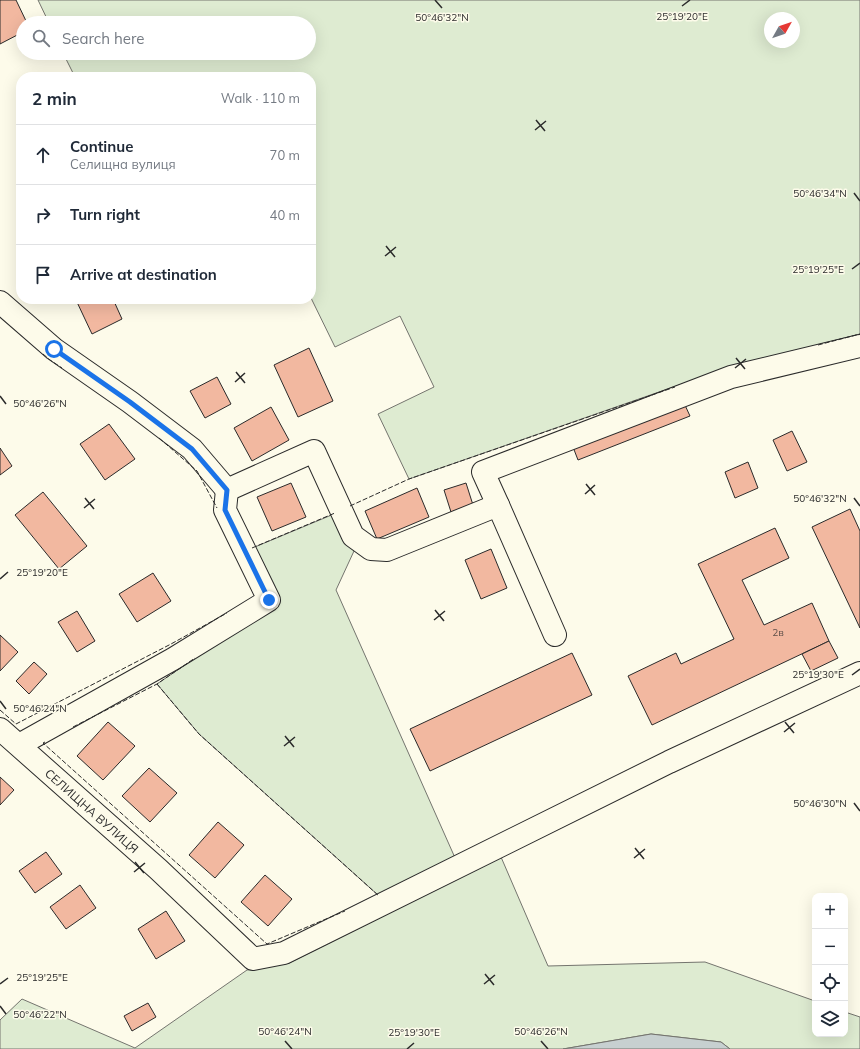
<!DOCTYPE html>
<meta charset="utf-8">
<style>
body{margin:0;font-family:Mulish,sans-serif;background:#f2f2f3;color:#1f2937}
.controls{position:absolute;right:12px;bottom:12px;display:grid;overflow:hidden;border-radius:8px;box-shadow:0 4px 16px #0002}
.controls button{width:36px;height:36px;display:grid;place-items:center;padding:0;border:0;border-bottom:1px solid #e0e1e3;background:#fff;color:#1f2937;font:20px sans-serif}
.compass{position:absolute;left:764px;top:12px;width:36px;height:36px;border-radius:50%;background:#fff;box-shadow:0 4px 16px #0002;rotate:50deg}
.stop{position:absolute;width:12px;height:12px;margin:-9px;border:3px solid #1a73e8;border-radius:50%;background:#fff}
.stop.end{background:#1a73e8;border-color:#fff;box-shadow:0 1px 4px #0008}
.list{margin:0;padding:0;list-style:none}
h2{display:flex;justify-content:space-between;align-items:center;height:52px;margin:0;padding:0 16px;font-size:17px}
h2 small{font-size:13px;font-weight:400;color:#747a83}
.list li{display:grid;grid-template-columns:26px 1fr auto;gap:12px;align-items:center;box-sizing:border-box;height:60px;padding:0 16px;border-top:1px solid #e0e1e3}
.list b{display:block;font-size:15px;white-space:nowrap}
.list p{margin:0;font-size:13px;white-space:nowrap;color:#747a83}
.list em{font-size:13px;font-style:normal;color:#747a83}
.icon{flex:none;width:22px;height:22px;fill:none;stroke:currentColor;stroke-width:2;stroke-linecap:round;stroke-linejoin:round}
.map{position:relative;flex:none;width:860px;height:1049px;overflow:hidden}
.search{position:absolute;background:#fff;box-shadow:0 4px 16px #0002;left:16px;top:16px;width:300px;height:44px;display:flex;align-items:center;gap:10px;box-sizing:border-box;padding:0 14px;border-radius:22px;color:#747a83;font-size:15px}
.panel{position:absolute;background:#fff;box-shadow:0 4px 16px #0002;left:16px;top:72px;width:300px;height:232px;border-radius:16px}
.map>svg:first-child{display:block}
.green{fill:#deebd1;stroke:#74746e;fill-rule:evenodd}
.water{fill:#c7d0d0;stroke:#74746e}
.building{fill:#f2b8a0;stroke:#2b2b2b}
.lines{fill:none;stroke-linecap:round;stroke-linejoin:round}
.minor-casing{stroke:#2b2b2b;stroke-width:24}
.minor{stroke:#fdfbea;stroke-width:22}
.fence{stroke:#2b2b2b;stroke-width:1;stroke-dasharray:5 2;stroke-linecap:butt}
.route{stroke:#1a73e8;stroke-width:5}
.ticks{fill:none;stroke:#2b2b2b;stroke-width:1.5}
.labels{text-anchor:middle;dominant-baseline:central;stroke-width:3;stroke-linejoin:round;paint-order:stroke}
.number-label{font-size:10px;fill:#5d4e48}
.street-label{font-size:12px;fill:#2b2b2b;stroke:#fdfbea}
.ticks-label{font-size:10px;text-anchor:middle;fill:#2b2b2b;stroke:#fdfbea;stroke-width:3;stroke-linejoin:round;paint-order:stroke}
</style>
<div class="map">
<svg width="860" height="1049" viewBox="0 0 860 1049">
<rect width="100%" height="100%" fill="#fdfbea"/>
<!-- green -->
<g class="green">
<path d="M38,0H860V334L728,368L409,479L378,414L434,387L400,316L335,347L311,298V77H75L63,53H309V23H49ZM770,18H794V42H770Z"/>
<polygon points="334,514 354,551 336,590 456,860 379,896 199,734 157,684 276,603 250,549"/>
<polygon points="501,857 548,966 705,962 815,1001 815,1034 845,1034 845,1012 860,1017 860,1049 730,1049 721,1042 651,1034 563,1049 0,1049 0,1020 22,999 135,1048 247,970 289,963"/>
</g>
<!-- water -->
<polygon class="water" points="651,1034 721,1042 730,1049 563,1049"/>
<!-- building -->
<g class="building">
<polygon points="0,0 16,0 27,23 23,23 23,32 0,44"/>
<polygon points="77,299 113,299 122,319 92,334 76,300"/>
<polygon points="309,348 333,401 298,417 274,365"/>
<polygon points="217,377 231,404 205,418 190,391"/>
<polygon points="684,403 690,416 578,460 573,447"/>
<polygon points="271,407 289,440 252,461 234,428"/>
<polygon points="109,424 135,459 105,480 80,444"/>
<polygon points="792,431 807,462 787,471 773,440"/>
<polygon points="0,448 12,466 0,475"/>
<polygon points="748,462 758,488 735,498 725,472"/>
<polygon points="291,483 306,517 272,531 257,497"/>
<polygon points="466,483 473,505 451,512 444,490"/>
<polygon points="417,488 429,517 377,539 365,511"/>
<polygon points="43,492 87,546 59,569 15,515"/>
<polygon points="850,509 860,531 860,628 812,527"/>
<polygon points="775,528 789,558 742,580 764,625 812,603 829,641 652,725 628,676 676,653 681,664 734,639 698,564"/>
<polygon points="491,549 507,588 481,599 465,560"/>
<polygon points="153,573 171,601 137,622 119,594"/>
<polygon points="77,611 95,641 77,652 58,622"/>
<polygon points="0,635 18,652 0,671"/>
<polygon points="829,641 838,658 811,671 802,654"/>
<polygon points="572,653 592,695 430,771 410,729"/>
<polygon points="34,662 47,674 29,694 16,681"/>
<polygon points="108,722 135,746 103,780 77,756"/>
<polygon points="149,768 177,793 150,822 122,796"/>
<polygon points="0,777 14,790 0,805"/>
<polygon points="218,822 244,845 215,878 189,855"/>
<polygon points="46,852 62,874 35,893 19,871"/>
<polygon points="265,875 292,899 268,926 241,902"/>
<polygon points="80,885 96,908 66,929 50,907"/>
<polygon points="166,911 185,941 156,959 138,929"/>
<polygon points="148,1003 156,1017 132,1031 124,1016"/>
</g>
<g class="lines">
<!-- minor casing -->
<g class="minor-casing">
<g id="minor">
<polyline points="0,302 54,349 130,402 192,449 227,490"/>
<polyline points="227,490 314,451 353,536 371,549 387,550 498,505 555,635"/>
<polyline points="498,505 483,472 731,377 860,346"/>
<path id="s1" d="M0,729L158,869L253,959L284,953L669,762L860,673"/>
<polyline points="19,745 173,659 269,600 225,510 227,490"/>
</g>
</g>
<!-- minor -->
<use href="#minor" class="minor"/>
<!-- fence -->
<g class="fence">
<polyline points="818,345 860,334"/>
<polyline points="43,354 50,360 62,368"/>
<polyline points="159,438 197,471 217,508"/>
<polyline points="350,506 409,479 675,387"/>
<polyline points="252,548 335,513"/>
<polyline points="157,684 199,734 379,896"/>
<polyline points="0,710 16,724 171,644 227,613"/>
<polyline points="73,727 157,684 195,658"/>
<polyline points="45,742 43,743 267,944 345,911"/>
</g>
</g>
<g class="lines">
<!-- route -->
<polyline class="route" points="54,349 130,402 192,449 227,490 225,510 269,600"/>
</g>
<!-- ticks -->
<path class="ticks" d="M435,0L442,8M682,6L690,0M536,120L545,131M535,130L546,121M854,193L860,201M386,246L395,257M385,256L396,247M852,269L860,263M736,358L745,369M735,368L746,359M236,372L245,383M235,382L245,373M0,396L6,404M586,484L595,495M585,494L595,485M85,498L94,509M854,498L860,506M84,508L95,499M0,579L8,572M435,610L444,621M434,620L445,611M852,675L860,669M0,701L6,709M785,722L794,733M784,732L795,723M285,736L294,747M284,746L295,737M854,803L860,811M635,848L644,859M634,858L645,849M135,862L144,873M134,872L145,863M485,974L494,985M0,984L8,978M484,984L495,975M0,1006L6,1014M285,1041L292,1049M541,1041L548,1049M407,1049L414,1043"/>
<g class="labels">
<!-- number labels -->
<g class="number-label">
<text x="778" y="632">2в</text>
</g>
<!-- street labels -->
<g class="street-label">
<text stroke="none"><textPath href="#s1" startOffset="123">СЕЛИЩНА ВУЛИЦЯ</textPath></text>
</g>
</g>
<g class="ticks-label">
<text x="682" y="20">25°19'20"E</text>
<text x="442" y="21">50°46'32"N</text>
<text x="820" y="197">50°46'34"N</text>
<text x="818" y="273">25°19'25"E</text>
<text x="40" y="407">50°46'26"N</text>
<text x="820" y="502">50°46'32"N</text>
<text x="42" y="576">25°19'20"E</text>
<text x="818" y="678">25°19'30"E</text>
<text x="40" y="712">50°46'24"N</text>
<text x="820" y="807">50°46'30"N</text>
<text x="42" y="981">25°19'25"E</text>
<text x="40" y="1018">50°46'22"N</text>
<text x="285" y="1035">50°46'24"N</text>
<text x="541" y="1035">50°46'26"N</text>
<text x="414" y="1036">25°19'30"E</text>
</g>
</svg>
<div class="controls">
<button>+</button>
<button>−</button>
<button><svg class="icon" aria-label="locate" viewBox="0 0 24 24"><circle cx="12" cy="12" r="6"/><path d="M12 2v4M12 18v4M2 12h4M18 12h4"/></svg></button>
<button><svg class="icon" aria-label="layers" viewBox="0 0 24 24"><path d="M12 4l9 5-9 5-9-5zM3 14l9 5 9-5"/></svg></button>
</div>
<svg class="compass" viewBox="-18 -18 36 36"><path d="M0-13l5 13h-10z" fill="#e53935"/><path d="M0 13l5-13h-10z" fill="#747a83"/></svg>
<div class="stop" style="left:54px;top:349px"></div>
<div class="stop end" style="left:269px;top:600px"></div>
<div class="search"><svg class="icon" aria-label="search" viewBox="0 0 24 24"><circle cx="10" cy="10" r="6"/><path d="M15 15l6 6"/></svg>Search here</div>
<section class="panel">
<h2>2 min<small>Walk · 110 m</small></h2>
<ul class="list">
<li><svg class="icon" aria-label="ahead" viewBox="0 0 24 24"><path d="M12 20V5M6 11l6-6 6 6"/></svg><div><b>Continue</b><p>Селищна вулиця</p></div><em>70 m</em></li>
<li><svg class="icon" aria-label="right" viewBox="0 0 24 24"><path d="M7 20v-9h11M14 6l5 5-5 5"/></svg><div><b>Turn right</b></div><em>40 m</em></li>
<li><svg class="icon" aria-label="arrive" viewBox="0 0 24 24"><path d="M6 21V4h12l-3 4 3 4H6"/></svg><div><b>Arrive at destination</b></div></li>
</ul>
</section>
</div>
